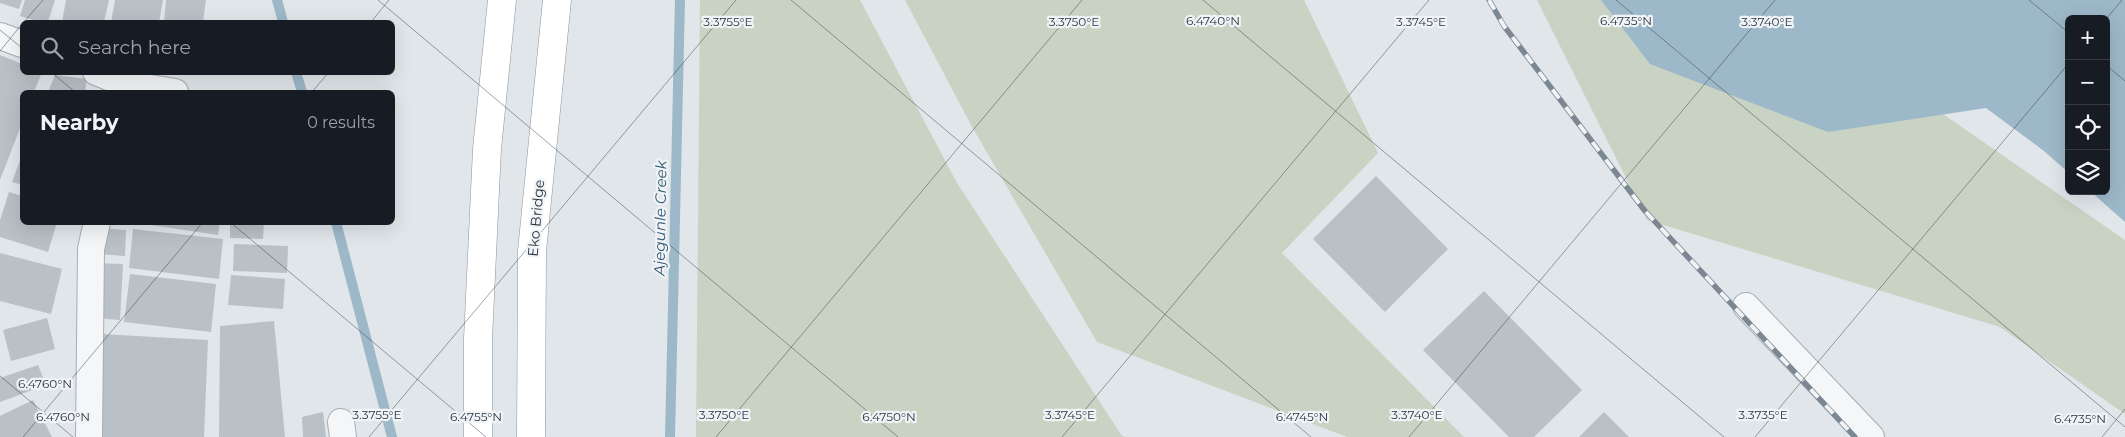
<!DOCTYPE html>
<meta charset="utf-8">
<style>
body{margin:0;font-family:Montserrat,sans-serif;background:#242831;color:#f1f3f6}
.controls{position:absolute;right:15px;top:15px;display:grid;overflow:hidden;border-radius:8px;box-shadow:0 5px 20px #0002}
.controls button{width:45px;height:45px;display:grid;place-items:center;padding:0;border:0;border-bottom:1px solid #363941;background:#171b24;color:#f1f3f6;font:25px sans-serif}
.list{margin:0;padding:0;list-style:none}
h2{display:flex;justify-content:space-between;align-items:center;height:65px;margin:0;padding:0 20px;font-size:21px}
h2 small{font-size:16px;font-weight:400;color:#9ea1a6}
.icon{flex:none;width:28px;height:28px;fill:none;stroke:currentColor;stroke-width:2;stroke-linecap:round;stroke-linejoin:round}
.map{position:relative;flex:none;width:2125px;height:437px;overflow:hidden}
.search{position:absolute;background:#171b24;box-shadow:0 5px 20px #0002;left:20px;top:20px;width:375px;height:55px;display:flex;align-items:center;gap:12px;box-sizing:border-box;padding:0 18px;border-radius:8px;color:#9ea1a6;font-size:19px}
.panel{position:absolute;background:#171b24;box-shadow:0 5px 20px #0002;left:20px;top:90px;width:375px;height:135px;border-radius:8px}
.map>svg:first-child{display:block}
.green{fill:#c9d3c3}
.water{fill:#9db8c9}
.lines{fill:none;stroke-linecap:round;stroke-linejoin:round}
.stream{stroke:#9db8c9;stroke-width:10}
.building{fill:#b9c0c6}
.street-casing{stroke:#a6adb4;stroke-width:28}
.highway-casing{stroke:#8995a0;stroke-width:29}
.street{stroke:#f4f6f8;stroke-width:26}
.highway{stroke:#fff;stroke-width:28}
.rail-casing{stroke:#7b8793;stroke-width:5.5}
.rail{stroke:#f1f4f7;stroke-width:4;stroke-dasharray:11;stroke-linecap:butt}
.ticks{fill:none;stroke:#2a3541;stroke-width:1;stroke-opacity:0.45}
.labels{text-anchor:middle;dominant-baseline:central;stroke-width:4.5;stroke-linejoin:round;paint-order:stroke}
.street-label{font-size:14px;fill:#2a3541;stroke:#f1f4f7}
.water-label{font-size:15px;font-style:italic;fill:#355a74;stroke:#f1f4f7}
.ticks-label{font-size:12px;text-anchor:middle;fill:#2a3541;stroke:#f1f4f7;stroke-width:4.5;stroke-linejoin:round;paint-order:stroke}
</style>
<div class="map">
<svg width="2125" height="437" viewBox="0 0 2125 437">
<rect width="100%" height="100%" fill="#e1e6ea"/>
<!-- green -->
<g class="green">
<polygon points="700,0 860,0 957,183 1122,436 1127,437 696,437"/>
<polygon points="905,0 1304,0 1378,153 1282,253 1464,437 1347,437 1097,342 971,125"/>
<polygon points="1537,0 1778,0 2125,240 2125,414 2000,327 1647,220"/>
</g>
<!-- water -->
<polygon class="water" points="1601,0 2125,0 2125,222 2090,191 2106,191 2106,19 2069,19 2069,173 2044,151 1986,108 1828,132 1650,64"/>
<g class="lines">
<!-- stream -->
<g class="stream">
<polyline points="277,0 283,22"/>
<polyline points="296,72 302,92"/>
<polyline points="336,222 392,437"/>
<polyline points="670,437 680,0"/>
</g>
</g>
<!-- building -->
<g class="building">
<polygon points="0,0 22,0 19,9 0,3"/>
<polygon points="25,0 55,0 48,22 40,22 20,16"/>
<polygon points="66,0 109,0 104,22 62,22"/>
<polygon points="115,0 163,0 159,22 111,22"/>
<polygon points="166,0 206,0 203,22 164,22"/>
<polygon points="0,55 22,64 22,72 42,72 34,92 22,92 22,123 0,180"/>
<polygon points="55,75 87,79 85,92 48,92"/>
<polygon points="22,155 22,185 12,182"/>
<polygon points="1376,176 1448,249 1385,312 1313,239"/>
<polygon points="9,192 22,196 22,222 57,222 48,252 0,237 0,220"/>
<polygon points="131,222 220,222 218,235"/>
<polygon points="230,222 264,222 263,239 230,238"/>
<polygon points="100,228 126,230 125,256 98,254"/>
<polygon points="133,229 223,239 219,279 129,268"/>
<polygon points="234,244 288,246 287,273 233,271"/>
<polygon points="0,253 62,269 51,314 0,301"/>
<polygon points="96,263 123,264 120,320 93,318"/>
<polygon points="130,274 216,284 211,332 124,322"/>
<polygon points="231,275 285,279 283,309 228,305"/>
<polygon points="1484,291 1582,390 1534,437 1509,437 1423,350"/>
<polygon points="47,318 55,349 11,361 3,330"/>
<polygon points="274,321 285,437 219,437 220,326"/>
<polygon points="102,334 208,340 204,437 97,437"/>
<polygon points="38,365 46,385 0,402 0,378"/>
<polygon points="33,400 52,437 0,437 0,416"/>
<polygon points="323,412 326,437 303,437 302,417"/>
<polygon points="1604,412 1629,437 1579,437"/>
</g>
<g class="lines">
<!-- street casing -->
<g class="street-casing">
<g id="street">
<polyline points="0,36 22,44"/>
<polyline points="96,72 126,84 175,92"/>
<polyline points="1746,306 1871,437"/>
<polyline points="341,422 343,437"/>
<polyline points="89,437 91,249 97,222"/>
</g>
</g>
<!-- highway casing -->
<g class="highway-casing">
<g id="highway">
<polyline points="478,437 478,339 487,149 502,0"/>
<polyline points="531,437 532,251 557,0"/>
</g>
</g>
<!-- street -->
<use href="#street" class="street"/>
<!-- highway -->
<use href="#highway" class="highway"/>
<!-- rail casing -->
<g class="rail-casing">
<polyline id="rail" points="1489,0 1504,26 1645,211 1855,437"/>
</g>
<!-- rail -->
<use href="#rail" class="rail"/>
</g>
<!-- ticks -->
<path class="ticks" d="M378,0L898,437M791,0L1311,437M1203,0L1724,437M1616,0L2125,427M2029,0L2069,33M2106,19L2122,0M24,22L43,0M371,22L389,0M0,30L22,48M0,51L22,24M2106,65L2125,81M51,72L75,92M312,92L329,72M230,222L486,437M0,376L73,437M23,437L203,222M369,437L736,0M716,437L1082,0M1062,437L1429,0M1409,437L1775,0M1755,437L2069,63M2102,437L2125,409"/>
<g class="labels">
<!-- street labels -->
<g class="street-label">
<text transform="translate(536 218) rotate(-85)">Eko Bridge</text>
</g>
<!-- water labels -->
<g class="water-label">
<text transform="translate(660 218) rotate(-89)">Ajegunle Creek</text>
</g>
</g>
<g class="ticks-label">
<text x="1213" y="25">6.4740°N</text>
<text x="1626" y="25">6.4735°N</text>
<text x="728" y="26">3.3755°E</text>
<text x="1074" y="26">3.3750°E</text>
<text x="1421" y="26">3.3745°E</text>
<text x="1767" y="26">3.3740°E</text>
<text x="45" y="388">6.4760°N</text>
<text x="377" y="419">3.3755°E</text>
<text x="724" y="419">3.3750°E</text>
<text x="1070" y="419">3.3745°E</text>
<text x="1417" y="419">3.3740°E</text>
<text x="1763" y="419">3.3735°E</text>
<text x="63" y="421">6.4760°N</text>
<text x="476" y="421">6.4755°N</text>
<text x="889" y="421">6.4750°N</text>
<text x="1302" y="421">6.4745°N</text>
<text x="2080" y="423">6.4735°N</text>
</g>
</svg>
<div class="controls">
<button>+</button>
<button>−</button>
<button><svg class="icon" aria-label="locate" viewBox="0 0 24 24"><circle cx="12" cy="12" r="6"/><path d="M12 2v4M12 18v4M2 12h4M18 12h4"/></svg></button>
<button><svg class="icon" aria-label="layers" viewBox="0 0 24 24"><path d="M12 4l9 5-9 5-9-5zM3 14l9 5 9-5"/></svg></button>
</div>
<div class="search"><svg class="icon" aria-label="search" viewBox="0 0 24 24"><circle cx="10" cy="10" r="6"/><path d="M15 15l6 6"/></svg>Search here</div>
<section class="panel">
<h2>Nearby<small>0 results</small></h2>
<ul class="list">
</ul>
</section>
</div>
